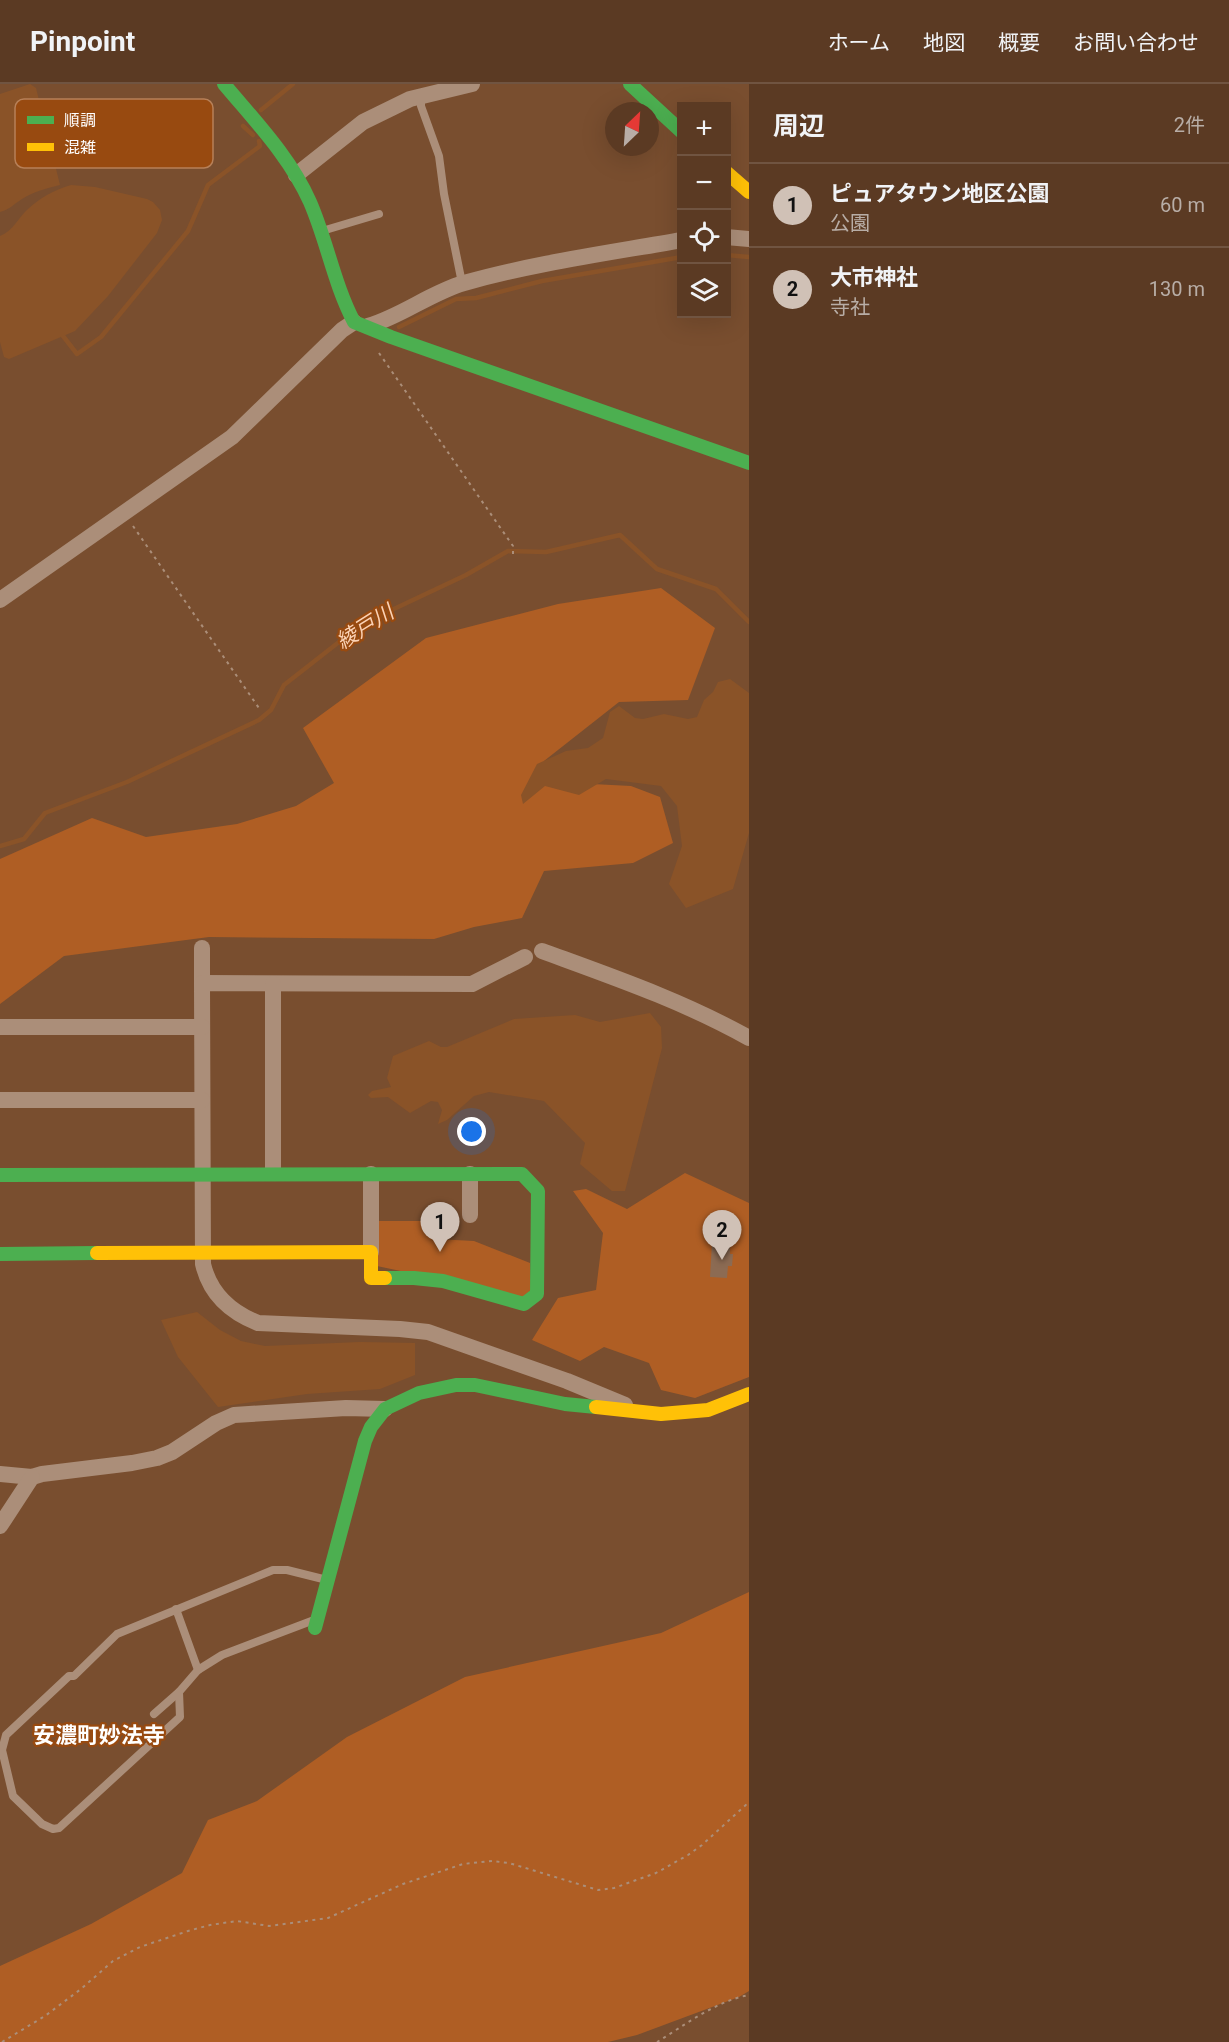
<!DOCTYPE html>
<html lang="ja">
<meta charset="utf-8">
<style>
body{margin:0;font-family:Roboto,"Noto Sans JP",sans-serif;background:#61412b;color:#f1f3f6}
.controls{position:absolute;right:18px;top:18px;display:grid;overflow:hidden;border-radius:0px;box-shadow:0 6px 24px #0002}
.controls button{width:54px;height:54px;display:grid;place-items:center;padding:0;border:0;border-bottom:2px solid #705441;background:#5b3a23;color:#f1f3f6;font:30px sans-serif}
.compass{position:absolute;left:605px;top:18px;width:54px;height:54px;border-radius:50%;background:#5b3a23;box-shadow:0 6px 24px #0002;rotate:25deg}
.you{position:absolute;left:472px;top:1048px;width:21px;height:21px;margin:-15px;border:4px solid #fff;border-radius:50%;background:#1a73e8;box-shadow:0 0 0 9px #1a73e833}
.badge{display:grid;place-items:center;width:39px;height:39px;border-radius:50%;background:#d0c1b6;color:#111;font-size:20px;font-weight:700}
.pin{position:absolute;translate:-50% -50px;filter:drop-shadow(0 2px 3px #0008)}
.pin::after{content:'';position:absolute;top:32px;width:21px;height:18px;background:inherit;clip-path:polygon(0 0,100% 0,50% 100%)}
.list{margin:0;padding:0;list-style:none}
h2{display:flex;justify-content:space-between;align-items:center;height:78px;margin:0;padding:0 24px;font-size:26px}
h2 small{font-size:20px;font-weight:400;color:#b8ada6}
.list li{display:grid;grid-template-columns:39px 1fr auto;gap:18px;align-items:center;box-sizing:border-box;height:84px;padding:0 24px;border-top:2px solid #705441}
.list b{display:block;font-size:22px;white-space:nowrap}
.list p{margin:0;font-size:20px;white-space:nowrap;color:#b8ada6}
.list em{font-size:20px;font-style:normal;color:#b8ada6}
.icon{flex:none;width:33px;height:33px;fill:none;stroke:currentColor;stroke-width:2;stroke-linecap:round;stroke-linejoin:round}
.map{position:relative;flex:none;width:749px;height:1958px;overflow:hidden}
header{display:flex;align-items:center;gap:36px;box-sizing:border-box;height:84px;padding:0 30px;background:#5b3a23;border-bottom:2px solid #705441}
header strong{font-size:28px}
nav{display:flex;gap:33px;margin-inline-start:auto;font-size:21px}
main{display:flex}
aside{flex:1;background:#5b3a23}
.map>svg:first-child{display:block}
.green{fill:#af5e24}
.water{fill:#8a5328}
.lines{fill:none;stroke-linecap:round;stroke-linejoin:round}
.stream{stroke:#8a5328;stroke-width:4.5}
.building{fill:#8c6b53}
.path{stroke:#ab8e79;stroke-width:2;stroke-dasharray:3 4.5;stroke-linecap:butt}
.lane{stroke:#ab8e79;stroke-width:8}
.street{stroke:#ab8e79;stroke-width:16}
.fast{stroke:#4caf50;stroke-width:14}
.slow{stroke:#ffc107;stroke-width:14}
.labels{text-anchor:middle;dominant-baseline:central;stroke-width:4.5;stroke-linejoin:round;paint-order:stroke}
.water-label{font-size:21px;font-style:italic;fill:#fbd2b5;stroke:#984a10}
.quarter-label{font-size:22px;font-weight:bold;fill:#fff;stroke:#984a10}
.key{fill:#984a10;stroke:#b78058;stroke-width:1.5}
.key-label{font-size:16px;fill:#fff}
</style>
<header>
<strong>Pinpoint</strong>
<nav><a>ホーム</a><a>地図</a><a>概要</a><a>お問い合わせ</a></nav>
</header>
<main>
<div class="map">
<svg width="749" height="1958" viewBox="0 0 749 1958">
<rect width="100%" height="100%" fill="#794e2f"/>
<!-- green -->
<g class="green">
<polygon points="661,504 715,544 688,616 619,618 544,677 553,698 631,702 660,713 673,759 633,779 544,787 522,834 474,843 434,855 209,853 64,872 0,920 0,775 92,734 146,753 237,740 296,722 334,699 303,644 426,554 558,520"/>
<polygon points="685,1089 749,1119 749,1293 695,1314 661,1306 649,1279 604,1263 580,1277 532,1256 558,1214 596,1206 603,1149 573,1107 586,1105 627,1125"/>
<polygon points="379,1137 436,1137 436,1155 474,1157 530,1179 531,1206 523,1213 377,1182"/>
<polygon points="749,1508 749,1907 739,1913 637,1951 608,1958 0,1958 0,1882 91,1840 182,1789 208,1736 257,1717 347,1653 465,1593 661,1549"/>
</g>
<!-- water -->
<g class="water">
<path d="M30,0L36,4L60,101C47,104 33,108 22,115C14,120 9,126 0,128V10Z"/>
<path d="M71,101L95,103L147,115L153,118L160,126L162,136L157,149L108,212L75,247L9,275L4,273L0,258V152C13,147 18,134 28,125C41,113 54,106 71,101Z"/>
<polygon points="730,595 749,609 749,749 733,805 686,824 669,800 682,762 677,722 661,702 606,695 579,711 545,702 523,720 521,711 537,680 566,667 588,664 603,654 610,628 619,622 635,634 643,635 664,630 688,635 697,633 704,616 713,608 718,598"/>
<polygon points="650,929 661,943 662,964 625,1107 612,1107 580,1080 585,1059 544,1017 489,1008 474,1012 447,1036 438,1040 442,1026 438,1018 431,1017 410,1029 388,1013 371,1014 368,1011 372,1007 391,1003 387,994 393,972 429,957 441,963 447,963 514,935 575,931 600,938"/>
<polygon points="197,1228 220,1246 241,1257 265,1262 360,1258 415,1259 415,1291 380,1305 307,1310 218,1323 178,1273 161,1236"/>
</g>
<g class="lines">
<!-- stream -->
<g class="stream">
<polyline points="261,26 293,0"/>
<polyline points="243,42 253,51"/>
<polyline points="726,171 749,173"/>
<polyline points="399,243 456,215 476,214 542,197 682,173"/>
<polyline points="63,252 77,270 101,253 188,147 208,101 260,62 259,57"/>
<polyline points="0,762 24,755 45,729 127,698 259,636 271,626 284,601 362,540 466,491 508,467 546,468 620,451 657,485 716,505 749,538"/>
</g>
</g>
<!-- building -->
<polygon class="building" points="712,1159 730,1160 730,1170 733,1170 732,1182 728,1182 727,1194 710,1193"/>
<g class="lines">
<!-- path -->
<g class="path">
<polyline points="379,269 513,462 513,473"/>
<polyline points="133,442 261,627"/>
<polyline points="2,1958 45,1932 81,1905 113,1877 140,1863 188,1847 210,1841 237,1837 269,1842 328,1834 403,1800 463,1780 492,1777 509,1779 598,1806 614,1804 656,1789 688,1771 702,1761 749,1718"/>
<path d="M657,1958C685,1941 716,1917 749,1911"/>
</g>
<!-- lane -->
<g class="lane">
<polyline points="421,13 421,22 439,72 444,110 462,199"/>
<polyline points="322,147 379,130"/>
<polyline points="176,1525 198,1586"/>
<polyline points="314,1536 222,1571 198,1586 179,1608 180,1633 59,1744 53,1745 42,1740 13,1712 2,1666 6,1651 69,1592 74,1592 117,1550 273,1486 287,1486 327,1496"/>
<polyline points="154,1630 179,1608"/>
</g>
<!-- street -->
<g class="street">
<polyline points="296,91 363,38 410,15 472,0"/>
<polyline points="726,153 749,155"/>
<path d="M368,242C402,232 430,209 464,199C535,179 609,169 682,156"/>
<polyline points="0,516 232,353 342,246 354,238"/>
<polyline points="202,864 202,899"/>
<path d="M542,867C613,893 683,917 749,954"/>
<path d="M525,873L472,900L202,899L203,1180C210,1210 230,1228 258,1239L400,1245L428,1248L567,1297L625,1321"/>
<polyline points="0,943 202,943"/>
<polyline points="0,1016 202,1016"/>
<polyline points="273,1089 273,900"/>
<polyline points="371,1090 371,1168"/>
<polyline points="470,1131 470,1090"/>
<polyline points="0,1390 32,1393 42,1390 132,1379 157,1374 172,1368 216,1339 234,1331 346,1324 385,1325"/>
<polyline points="0,1442 32,1393"/>
</g>
<!-- fast -->
<g class="fast">
<path d="M224,0C255,37 290,73 310,118C327,157 334,200 354,238L391,253L749,379"/>
<polyline points="630,0 682,48"/>
<polyline points="0,1091 522,1090 538,1107 537,1210 524,1220 443,1197 414,1194 385,1194"/>
<polyline points="0,1170 97,1169"/>
<polyline points="315,1544 365,1357 371,1343 385,1325 419,1309 456,1301 475,1301 565,1320 596,1323"/>
</g>
<!-- slow -->
<g class="slow">
<polyline points="726,88 749,108"/>
<polyline points="97,1169 371,1168 371,1194 385,1194"/>
<polyline points="596,1323 661,1330 708,1326 749,1310"/>
</g>
</g>
<g class="labels">
<!-- water labels -->
<g class="water-label">
<text transform="translate(365 543) rotate(-32)">綾戸川</text>
</g>
<!-- quarter labels -->
<g class="quarter-label">
<text x="99" y="1651">安濃町妙法寺</text>
</g>
</g>
<!-- legend -->
<rect x="15" y="15" width="198" height="69" rx="9" class="key"/>
<rect x="27" y="32" width="27" height="8" fill="#4caf50"/>
<rect x="27" y="59" width="27" height="8" fill="#ffc107"/>
<g class="key-label">
<text x="64" y="42">順調</text>
<text x="64" y="69">混雑</text>
</g>
</svg>
<div class="controls">
<button>+</button>
<button>−</button>
<button><svg class="icon" aria-label="locate" viewBox="0 0 24 24"><circle cx="12" cy="12" r="6"/><path d="M12 2v4M12 18v4M2 12h4M18 12h4"/></svg></button>
<button><svg class="icon" aria-label="layers" viewBox="0 0 24 24"><path d="M12 4l9 5-9 5-9-5zM3 14l9 5 9-5"/></svg></button>
</div>
<svg class="compass" viewBox="-18 -18 36 36"><path d="M0-13l5 13h-10z" fill="#e53935"/><path d="M0 13l5-13h-10z" fill="#b8ada6"/></svg>
<div class="you"></div>
<div class="pin badge" style="left:440px;top:1168px">1</div>
<div class="pin badge" style="left:722px;top:1176px">2</div>
</div>
<aside>
<h2>周辺<small>2件</small></h2>
<ul class="list">
<li><span class="badge">1</span><div><b>ピュアタウン地区公園</b><p>公園</p></div><em>60 m</em></li>
<li><span class="badge">2</span><div><b>大市神社</b><p>寺社</p></div><em>130 m</em></li>
</ul>
</aside>
</main>
